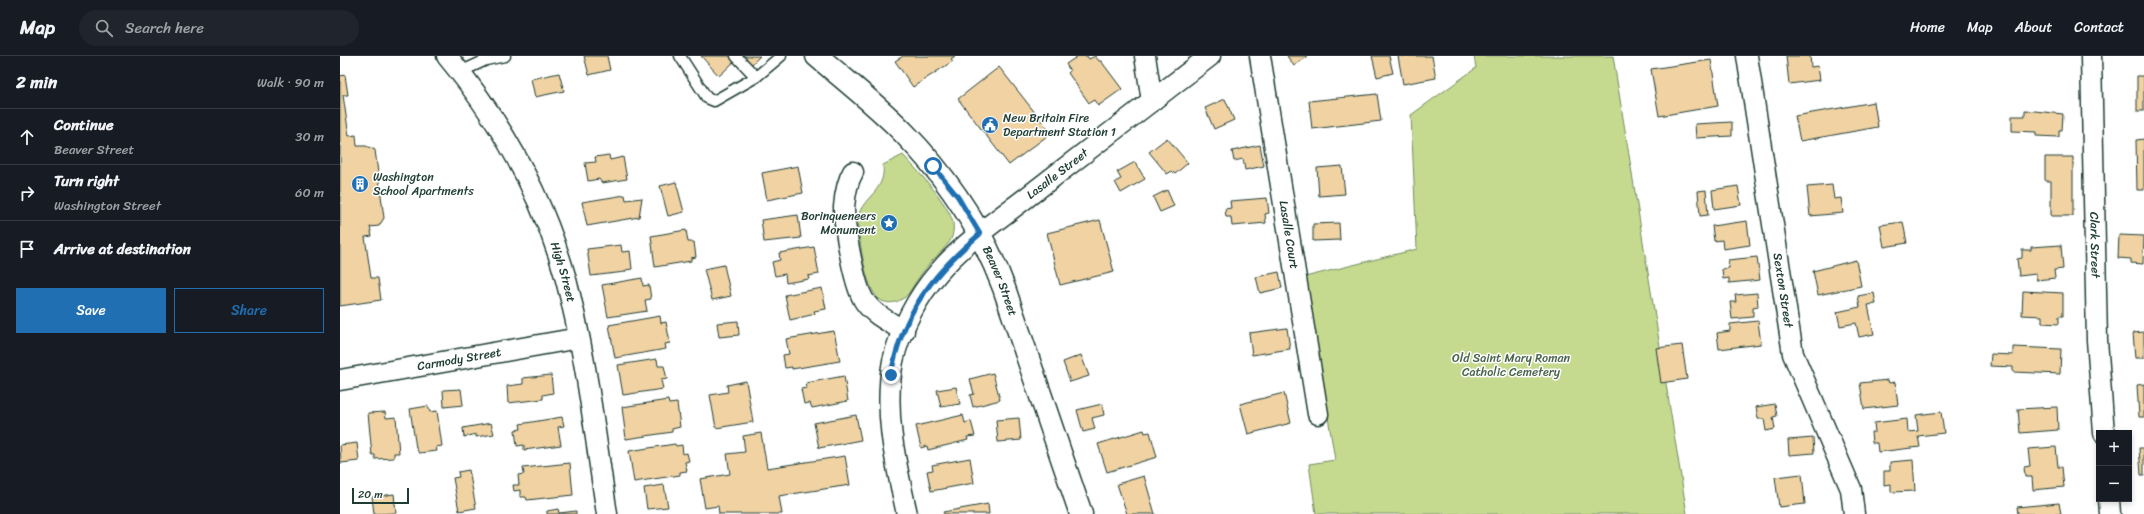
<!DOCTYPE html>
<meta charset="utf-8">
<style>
body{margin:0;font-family:Sriracha,sans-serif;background:#20242c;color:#f1f3f6}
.controls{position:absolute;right:12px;bottom:12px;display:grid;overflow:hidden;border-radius:0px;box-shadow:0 2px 6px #0003}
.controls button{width:36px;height:36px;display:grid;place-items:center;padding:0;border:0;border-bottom:1px solid #363941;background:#171b24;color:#f1f3f6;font:20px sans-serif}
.scale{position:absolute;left:12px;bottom:10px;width:57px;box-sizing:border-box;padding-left:4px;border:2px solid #1f3d34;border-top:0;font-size:11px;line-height:14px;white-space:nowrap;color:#1f3d34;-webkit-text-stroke:3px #fff;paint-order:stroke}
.stop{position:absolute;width:12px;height:12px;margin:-9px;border:3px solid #1f6fb2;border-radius:50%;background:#fff}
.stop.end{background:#1f6fb2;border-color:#fff;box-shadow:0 1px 4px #0008}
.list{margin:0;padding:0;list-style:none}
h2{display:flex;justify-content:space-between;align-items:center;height:52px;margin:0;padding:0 16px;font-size:17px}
h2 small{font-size:13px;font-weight:400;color:#9ea1a6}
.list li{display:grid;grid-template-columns:26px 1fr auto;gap:12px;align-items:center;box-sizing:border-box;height:56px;padding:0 16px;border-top:1px solid #363941}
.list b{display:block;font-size:15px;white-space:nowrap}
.list p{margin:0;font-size:13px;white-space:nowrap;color:#9ea1a6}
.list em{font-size:13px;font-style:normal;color:#9ea1a6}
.actions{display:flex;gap:8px;padding:12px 16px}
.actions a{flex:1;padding:9px 0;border:1px solid #1f6fb2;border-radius:0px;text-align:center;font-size:14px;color:#1f6fb2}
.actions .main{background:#1f6fb2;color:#fff}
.icon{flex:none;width:22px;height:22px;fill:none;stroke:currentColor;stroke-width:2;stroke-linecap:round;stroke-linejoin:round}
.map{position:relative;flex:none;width:1804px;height:458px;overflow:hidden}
header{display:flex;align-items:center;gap:24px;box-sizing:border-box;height:56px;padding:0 20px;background:#171b24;border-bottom:1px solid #363941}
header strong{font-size:19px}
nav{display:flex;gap:22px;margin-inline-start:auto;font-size:14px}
.search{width:280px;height:36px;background:#20242c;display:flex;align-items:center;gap:10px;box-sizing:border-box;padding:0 14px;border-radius:22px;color:#9ea1a6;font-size:15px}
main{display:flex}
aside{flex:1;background:#171b24}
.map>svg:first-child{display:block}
.green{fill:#c6da8f;stroke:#728c62}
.building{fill:#f0d2a3;stroke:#1f3d34}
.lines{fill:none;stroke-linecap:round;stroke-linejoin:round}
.lane-casing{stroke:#1f3d34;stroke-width:13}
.street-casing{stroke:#1f3d34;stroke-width:23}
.secondary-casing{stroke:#1f3d34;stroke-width:25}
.lane{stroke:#fff;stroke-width:10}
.street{stroke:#fff;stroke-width:20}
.secondary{stroke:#fff;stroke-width:22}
.route{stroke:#1f6fb2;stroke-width:5}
.labels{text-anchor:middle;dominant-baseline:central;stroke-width:3;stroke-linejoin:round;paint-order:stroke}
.poi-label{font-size:12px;fill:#1f3d34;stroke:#fff;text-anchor:start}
.street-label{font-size:12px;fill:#1f3d34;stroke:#fff}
.park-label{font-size:12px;fill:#49644b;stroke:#fff}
</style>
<header>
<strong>Map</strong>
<div class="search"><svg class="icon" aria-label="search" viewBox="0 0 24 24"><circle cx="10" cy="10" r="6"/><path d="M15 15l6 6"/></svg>Search here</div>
<nav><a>Home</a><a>Map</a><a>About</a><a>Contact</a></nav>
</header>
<main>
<aside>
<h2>2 min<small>Walk · 90 m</small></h2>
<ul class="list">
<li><svg class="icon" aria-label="ahead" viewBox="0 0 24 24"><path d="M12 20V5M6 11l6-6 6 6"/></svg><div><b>Continue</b><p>Beaver Street</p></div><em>30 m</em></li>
<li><svg class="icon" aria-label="right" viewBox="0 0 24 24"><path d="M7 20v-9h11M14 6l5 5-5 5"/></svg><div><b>Turn right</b><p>Washington Street</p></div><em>60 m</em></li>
<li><svg class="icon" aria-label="arrive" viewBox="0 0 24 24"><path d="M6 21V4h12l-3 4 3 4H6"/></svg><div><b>Arrive at destination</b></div></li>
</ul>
<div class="actions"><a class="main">Save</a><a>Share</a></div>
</aside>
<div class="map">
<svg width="1804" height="458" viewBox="0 0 1804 458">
<rect width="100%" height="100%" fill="#fff"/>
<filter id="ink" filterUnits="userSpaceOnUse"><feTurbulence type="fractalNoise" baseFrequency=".025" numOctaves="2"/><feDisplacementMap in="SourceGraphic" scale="8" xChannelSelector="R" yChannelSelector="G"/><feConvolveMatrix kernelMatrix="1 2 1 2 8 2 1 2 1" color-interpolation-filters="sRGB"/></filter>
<g filter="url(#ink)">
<!-- green -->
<g class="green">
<polygon points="1134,0 1273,0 1347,458 976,458 969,408 995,404 965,221 1077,193 1071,59 1136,12"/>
<path d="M563,99C577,114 609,148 613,167C614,173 613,180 610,185C605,192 598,199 592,205C584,214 578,222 572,232C569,236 567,241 562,243C556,247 549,248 542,245C526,238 521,190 518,173C513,142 547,140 543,109Z"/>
</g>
<!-- building -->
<g class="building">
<polygon points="244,0 267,0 270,14 249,19"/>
<polygon points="361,0 393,0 396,4 379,20"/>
<polygon points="402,0 420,0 411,9"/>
<polygon points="563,0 615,0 611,3 613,5 573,31 555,5"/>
<polygon points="738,0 747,0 749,3 755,0 759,5 761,5 782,33 758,50 754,44 749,47 728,17 730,15 726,8"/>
<polygon points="947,0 968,0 954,10"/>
<polygon points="1032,0 1049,0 1053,17 1037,21"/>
<polygon points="1058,0 1092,0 1096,22 1063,28"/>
<polygon points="1446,0 1470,0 1471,11 1478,10 1480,24 1449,28"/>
<polygon points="1371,4 1378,50 1319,60 1311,13"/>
<polygon points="659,11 711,77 669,109 618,43"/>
<polygon points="219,17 224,35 195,41 191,23"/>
<polygon points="5,19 8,39 3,39 9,80 16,79 17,90 26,90 35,94 44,162 39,170 30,171 32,180 25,181 31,222 38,222 41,244 0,250 0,20"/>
<rect x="1797" y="20" width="7" height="35"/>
<polygon points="1037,38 1041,65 972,73 969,45"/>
<polygon points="885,43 894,64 874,73 865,52"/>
<polygon points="1534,46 1538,71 1460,85 1455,60"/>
<polygon points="1685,54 1723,58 1722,74 1719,74 1719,81 1696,80 1696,76 1672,75 1672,60 1685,60"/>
<polygon points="1392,66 1392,80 1356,82 1355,68"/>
<polygon points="827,82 848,107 835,118 832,115 827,118 809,96"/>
<polygon points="1804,83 1804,134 1797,134 1796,84"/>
<polygon points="920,89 924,110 905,114 903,103 894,105 892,95"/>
<polygon points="269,99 270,104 283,101 287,123 262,127 259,123 248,125 245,107 256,106 255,101"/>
<polygon points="1705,101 1733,101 1733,160 1711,160 1711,125 1705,125"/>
<polygon points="795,106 805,123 781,137 775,126 781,123 777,116"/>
<polygon points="458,110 463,137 427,144 422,117"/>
<polygon points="1002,110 1005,138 979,140 977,112"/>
<polygon points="336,126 344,156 328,160 320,130"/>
<polygon points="1492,129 1494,143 1501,142 1503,157 1470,160 1467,131"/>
<polygon points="1398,130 1401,149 1374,153 1372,134"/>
<polygon points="827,134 834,150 820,156 813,141"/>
<polygon points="1366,134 1368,159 1360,160 1358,135"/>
<polygon points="285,139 286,144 302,142 299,161 247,170 242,146"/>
<polygon points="927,142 929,157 925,158 926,167 892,170 891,161 886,161 885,153 891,152 890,145"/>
<polygon points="458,159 461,182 424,186 421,164"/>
<polygon points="760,164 774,216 720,229 707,177"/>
<polygon points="1407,165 1410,189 1383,193 1382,184 1374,185 1372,170"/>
<polygon points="1563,166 1567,187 1544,191 1540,169"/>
<polygon points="999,167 1000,184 973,185 973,168"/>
<polygon points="346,174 348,186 354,186 356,201 351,202 351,205 315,211 311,180"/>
<polygon points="1779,179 1804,180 1803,208 1791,207 1791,203 1778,202"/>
<polygon points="281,189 282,196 290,195 292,213 286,214 285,216 251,220 247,193"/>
<polygon points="1721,189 1723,213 1714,214 1715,222 1696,224 1696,218 1679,220 1677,203 1682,202 1682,194 1691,194 1691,191"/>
<polygon points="474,191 479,218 468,220 469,223 446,227 445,218 435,220 432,206 440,204 439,197"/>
<polygon points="1417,201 1420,224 1389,227 1389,222 1383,223 1382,213 1389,212 1388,204"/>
<polygon points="1516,204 1521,230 1478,239 1473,215"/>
<polygon points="384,209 391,240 372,244 364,213"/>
<polygon points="939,216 942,232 920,237 916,221"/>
<polygon points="302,222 303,230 309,229 311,243 305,244 307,255 268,261 262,229"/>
<polygon points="482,232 486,253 474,255 475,258 450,264 445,239"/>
<polygon points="1683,235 1723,237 1723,260 1719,260 1719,268 1702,267 1702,260 1682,259"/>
<polygon points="1417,237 1418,251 1413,252 1413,261 1392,263 1390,246 1396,246 1395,239"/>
<polygon points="1534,237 1536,248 1528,249 1534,278 1519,281 1516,267 1500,270 1497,256 1520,251 1518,240"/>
<polygon points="320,260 321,267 326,266 330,287 325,288 326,293 275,302 269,269"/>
<polygon points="398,265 399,279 379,281 377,267"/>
<polygon points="1418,265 1421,288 1379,293 1377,277 1390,275 1390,268"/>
<polygon points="947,272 950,293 912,299 909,277"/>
<polygon points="494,275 500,305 452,313 452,311 445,312 443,299 449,298 446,283"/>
<polygon points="1804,276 1804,302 1795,302 1793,277"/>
<polygon points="1342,289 1347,323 1321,327 1316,292"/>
<polygon points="1673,291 1721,293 1720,318 1673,316 1673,311 1650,310 1651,298 1673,299"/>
<polygon points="741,299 749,320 730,326 723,306"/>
<polygon points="317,303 318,310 324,310 327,323 321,324 323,333 283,339 278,309"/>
<polygon points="653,317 660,344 633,351 630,339 634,338 630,323"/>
<polygon points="211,319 213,337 203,339 203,343 168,347 167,330 183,328 183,322"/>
<polygon points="504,320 508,345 472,352 470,347 464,348 461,333 467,332 466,327"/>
<polygon points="1548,324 1549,327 1555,326 1558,349 1524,353 1520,327"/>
<polygon points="406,325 413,366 376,372 370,339 388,336 387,329"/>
<polygon points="1804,328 1804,361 1799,361 1797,329"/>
<polygon points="616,331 620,348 601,351 597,334"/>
<polygon points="121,333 123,349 104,351 103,334"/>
<polygon points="944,337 951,367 908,378 900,348"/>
<polygon points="328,344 329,348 337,347 340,371 332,373 332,376 286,383 282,351"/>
<polygon points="762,348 764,359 752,362 755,373 743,376 737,354"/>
<polygon points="1435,348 1437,360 1433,361 1435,373 1426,375 1424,363 1418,363 1416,351"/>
<polygon points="88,350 90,356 97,355 102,390 96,391 97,395 79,397 76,392 70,353"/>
<polygon points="1717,351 1718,374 1680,377 1678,353"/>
<polygon points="45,356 46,362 56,361 59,397 54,397 54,402 35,403 35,399 32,399 28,357"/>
<polygon points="1601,356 1604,377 1578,380 1580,391 1538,396 1537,387 1532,387 1531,376 1535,376 1534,367 1567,363 1568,376 1578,375 1576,359"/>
<polygon points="516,359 521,384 479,392 474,367"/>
<polygon points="623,359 625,367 631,365 635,380 627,381 628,384 588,394 587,390 581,392 576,370"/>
<polygon points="222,361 224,370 218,371 221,389 184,394 184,389 177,390 175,374 181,373 180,368"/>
<polygon points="679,362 681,384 658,386 656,364"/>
<polygon points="151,367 154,378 136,381 136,378 124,381 123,372"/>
<polygon points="804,374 805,377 810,376 817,401 767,416 758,388"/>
<polygon points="421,377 427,412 505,400 510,429 439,440 442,458 379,458 378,450 365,452 360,423 390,418 387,398 405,396 403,380"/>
<polygon points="1473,382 1474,397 1449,399 1448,384"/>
<polygon points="17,387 19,405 1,407 0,389"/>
<polygon points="335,388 336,390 342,389 343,398 347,397 349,405 345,406 347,415 340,416 340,419 294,426 289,395"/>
<polygon points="1716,391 1718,411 1722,411 1724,431 1693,434 1692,421 1685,421 1684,411 1690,410 1688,393"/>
<polygon points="1799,392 1804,392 1804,419 1801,419"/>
<polygon points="630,402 634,427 591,435 587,415 593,414 592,409"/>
<polygon points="1573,404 1575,435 1551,436 1551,428 1544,429 1544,415 1550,415 1550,406"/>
<polygon points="230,407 233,439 187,444 186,441 180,441 180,434 174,435 173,429 179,429 178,419 184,418 183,412"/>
<polygon points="129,414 136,452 119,455 113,422 119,421 118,416"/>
<polygon points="1462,418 1465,448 1439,451 1435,421"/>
<polygon points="804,420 815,458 787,458 777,428"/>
<polygon points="324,429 328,451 307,453 304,432"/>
<polygon points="54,438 56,457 34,458 32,441"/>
<polygon points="1719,447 1721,458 1678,458 1677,451"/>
<polygon points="648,448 649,458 604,458 603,456"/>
<polygon points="218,453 219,457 236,455 236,458 207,458 207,455"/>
</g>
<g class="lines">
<!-- lane casing -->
<g class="lane-casing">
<g id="lane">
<polyline points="340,0 367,42 374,45 416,21 441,0"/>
<polyline points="396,0 416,21"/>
<polyline points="120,16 146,4 165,0"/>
</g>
</g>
<!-- street casing -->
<g class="street-casing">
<g id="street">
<path id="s1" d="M107,0C160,64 202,139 225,220C246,297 255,379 267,458"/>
<polyline points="805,0 812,45"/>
<path id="s2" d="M920,0L978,358"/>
<path id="s3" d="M1407,0L1453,298L1511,433L1514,458"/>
<path id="s4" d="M1751,0L1757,284L1764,377"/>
<path d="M513,116C507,126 505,139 504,151C504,170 514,231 525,246C534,259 550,266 564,275"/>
<path id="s5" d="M0,324L239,282"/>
<polyline points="1769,443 1770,458"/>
<path id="s6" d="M567,458C556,408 543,357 553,305C560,274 577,241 598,217C625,185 662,161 695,135C753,90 812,45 870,0"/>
</g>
</g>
<!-- secondary casing -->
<g class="secondary-casing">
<g id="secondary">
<path id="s7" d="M477,0C506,25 537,49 564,77C608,122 642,173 664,232L741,458"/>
</g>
</g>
<!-- lane -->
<use href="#lane" class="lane"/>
<!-- street -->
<use href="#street" class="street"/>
<!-- secondary -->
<use href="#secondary" class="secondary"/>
</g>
</g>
<g class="lines" filter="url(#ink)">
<!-- route -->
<path class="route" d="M551,319C562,257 593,217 640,178L618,141L593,110"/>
</g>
<!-- icons -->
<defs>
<g id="civic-disc" transform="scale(0.9)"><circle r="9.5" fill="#1f6fb2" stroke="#fff"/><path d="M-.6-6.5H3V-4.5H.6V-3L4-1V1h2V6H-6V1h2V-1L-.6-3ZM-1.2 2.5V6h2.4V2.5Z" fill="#fff"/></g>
<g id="building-disc" transform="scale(0.9)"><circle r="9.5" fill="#1f6fb2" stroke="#fff"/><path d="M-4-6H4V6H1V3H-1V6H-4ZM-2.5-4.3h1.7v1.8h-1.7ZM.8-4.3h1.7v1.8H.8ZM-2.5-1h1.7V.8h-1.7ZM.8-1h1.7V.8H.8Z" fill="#fff"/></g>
<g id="sight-disc" transform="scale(0.9)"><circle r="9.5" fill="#1f6fb2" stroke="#fff"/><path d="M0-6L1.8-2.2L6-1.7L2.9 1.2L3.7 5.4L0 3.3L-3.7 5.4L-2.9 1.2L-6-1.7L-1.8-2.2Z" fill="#fff"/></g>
</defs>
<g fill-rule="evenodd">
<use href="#civic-disc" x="650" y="69"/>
<use href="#building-disc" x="20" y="128"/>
<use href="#sight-disc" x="549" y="167"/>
</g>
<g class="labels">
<!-- poi labels -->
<g class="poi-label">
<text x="663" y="62">New Britain Fire<tspan x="663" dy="14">Department Station 1</tspan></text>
<text x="33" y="121">Washington<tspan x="33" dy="14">School Apartments</tspan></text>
<text x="536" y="160" text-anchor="end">Borinqueneers<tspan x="536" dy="14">Monument</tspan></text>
</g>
<!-- street labels -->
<g class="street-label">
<text stroke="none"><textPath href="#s6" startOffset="410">Lasalle Street</textPath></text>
<text stroke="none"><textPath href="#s2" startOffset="181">Lasalle Court</textPath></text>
<text stroke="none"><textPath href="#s4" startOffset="189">Clark Street</textPath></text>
<text stroke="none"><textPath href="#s1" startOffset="247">High Street</textPath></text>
<text stroke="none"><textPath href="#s7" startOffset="294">Beaver Street</textPath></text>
<text stroke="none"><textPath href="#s3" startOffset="237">Sexton Street</textPath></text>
<text stroke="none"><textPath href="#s5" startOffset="121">Carmody Street</textPath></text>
</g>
<!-- park labels -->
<g class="park-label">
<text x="1171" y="302">Old Saint Mary Roman<tspan x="1171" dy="14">Catholic Cemetery</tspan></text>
</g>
</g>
</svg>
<div class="controls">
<button>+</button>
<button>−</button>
</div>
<div class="scale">20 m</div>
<div class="stop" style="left:593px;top:110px"></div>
<div class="stop end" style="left:551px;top:319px"></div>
</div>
</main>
